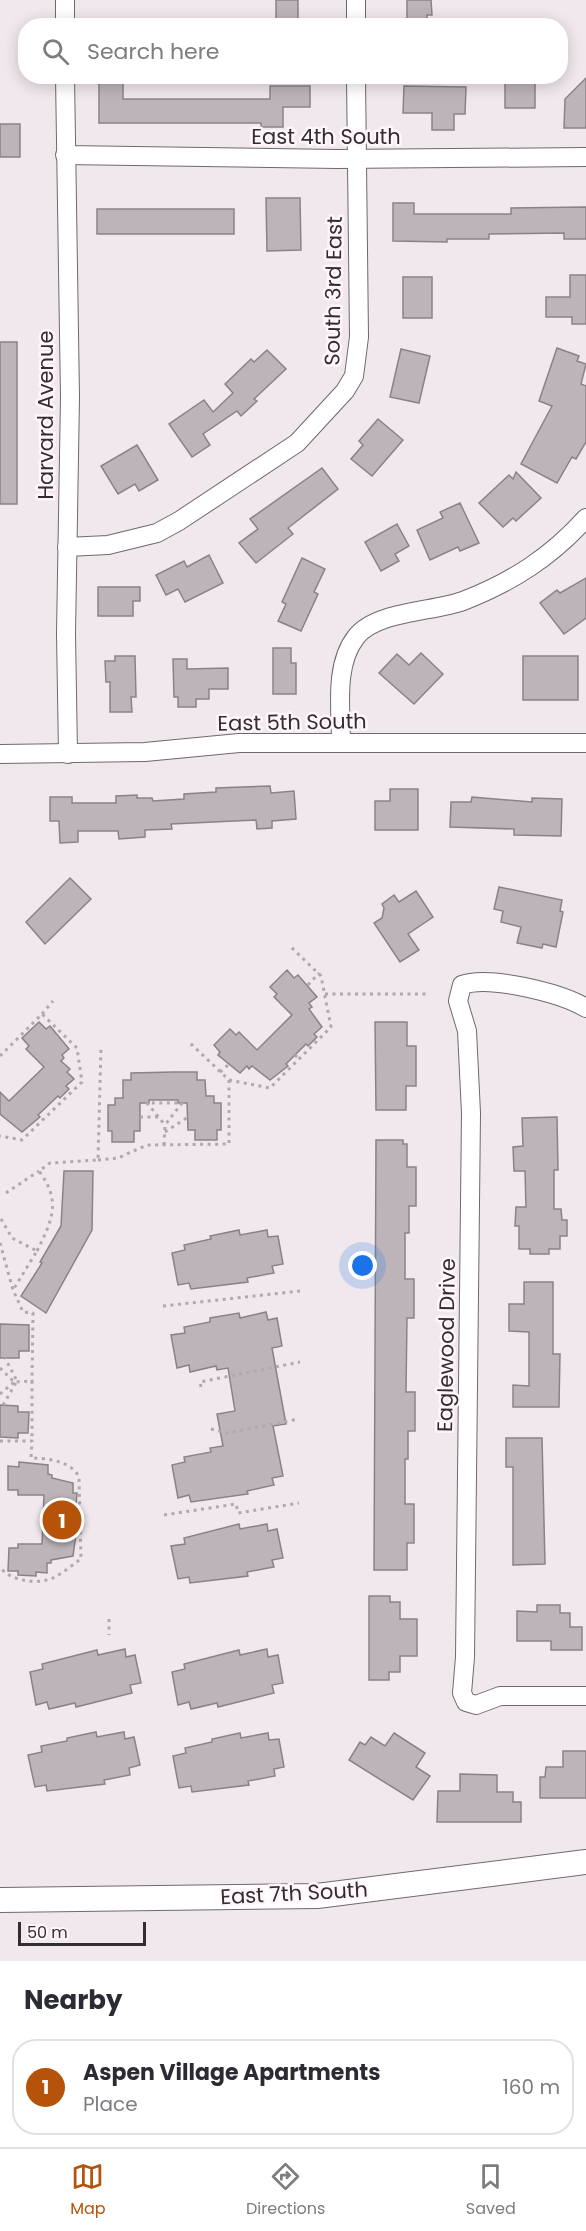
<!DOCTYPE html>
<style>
body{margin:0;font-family:Poppins,sans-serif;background:#f7f7f7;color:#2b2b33}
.scale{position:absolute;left:18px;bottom:15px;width:128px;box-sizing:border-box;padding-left:6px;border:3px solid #312e30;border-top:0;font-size:16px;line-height:21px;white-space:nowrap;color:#312e30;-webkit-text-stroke:4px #fff5fb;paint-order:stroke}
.you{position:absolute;left:363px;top:1266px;width:21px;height:21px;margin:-15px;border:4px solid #fff;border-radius:50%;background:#1a73e8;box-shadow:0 0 0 9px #1a73e833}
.badge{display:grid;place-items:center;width:39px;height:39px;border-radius:50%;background:#b45309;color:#fff;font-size:20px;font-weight:700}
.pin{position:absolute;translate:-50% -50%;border:3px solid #fff;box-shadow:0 2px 6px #0006}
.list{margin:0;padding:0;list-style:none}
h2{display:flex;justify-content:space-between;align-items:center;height:78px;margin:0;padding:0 24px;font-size:26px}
h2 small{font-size:20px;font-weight:400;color:#7c7c81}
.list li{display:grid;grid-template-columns:39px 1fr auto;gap:18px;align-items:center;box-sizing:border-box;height:96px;margin:0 12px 12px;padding:0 12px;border:2px solid #e1e1e2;border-radius:24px}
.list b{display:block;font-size:22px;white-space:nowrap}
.list p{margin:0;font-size:20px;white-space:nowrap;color:#7c7c81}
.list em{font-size:20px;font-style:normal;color:#7c7c81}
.icon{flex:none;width:33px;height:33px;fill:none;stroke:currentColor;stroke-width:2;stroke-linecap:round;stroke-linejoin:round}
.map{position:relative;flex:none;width:586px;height:1961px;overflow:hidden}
.search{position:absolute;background:#fff;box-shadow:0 3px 15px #0003;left:18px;right:18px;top:18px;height:66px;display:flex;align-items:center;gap:15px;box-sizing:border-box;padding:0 21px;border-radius:24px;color:#7c7c81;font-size:22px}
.sheet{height:186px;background:#fff}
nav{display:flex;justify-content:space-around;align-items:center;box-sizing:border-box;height:84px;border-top:2px solid #e1e1e2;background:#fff;font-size:16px;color:#7c7c81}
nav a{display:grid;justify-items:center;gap:3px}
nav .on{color:#b45309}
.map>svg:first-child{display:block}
.building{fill:#bdb4ba;stroke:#8b8287;stroke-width:1.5}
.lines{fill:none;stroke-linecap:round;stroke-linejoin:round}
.street-casing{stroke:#70686d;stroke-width:20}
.secondary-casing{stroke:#70686d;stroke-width:26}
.path{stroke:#afa8ac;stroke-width:3;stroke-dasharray:3 4.5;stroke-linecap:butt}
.street{stroke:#fff;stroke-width:18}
.secondary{stroke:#fff;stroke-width:24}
.labels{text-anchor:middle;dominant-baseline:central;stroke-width:5;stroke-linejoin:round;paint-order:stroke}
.street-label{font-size:21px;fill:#312e30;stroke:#fff5fb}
</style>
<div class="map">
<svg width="586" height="1961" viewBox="0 0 586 1961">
<rect width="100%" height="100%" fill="#f1e8ed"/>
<!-- building -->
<g class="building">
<rect x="276" y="0" width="22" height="26"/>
<polygon points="407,0 431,0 432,15 427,15 427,26 407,26"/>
<polygon points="99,76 123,76 123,99 270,99 270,86 310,86 310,107 283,107 283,127 261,127 261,123 99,123"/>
<polygon points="586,78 586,128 564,128 565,99"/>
<polygon points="505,79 535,80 535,108 505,108"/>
<polygon points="404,86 466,87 465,114 454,114 454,130 432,130 432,113 403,113"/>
<rect x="0" y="124" width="20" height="33"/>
<polygon points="266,198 300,198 301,250 267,251"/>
<polygon points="393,203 414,203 414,214 511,214 511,208 586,207 586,239 564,239 564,233 489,234 489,239 447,239 447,242 393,241"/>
<rect x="97" y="209" width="137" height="25"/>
<polygon points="570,275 586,275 586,324 572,324 572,317 546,317 546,297 570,297"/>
<rect x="403" y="277" width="29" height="41"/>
<rect x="0" y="342" width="17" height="162"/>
<polygon points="557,348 579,356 577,361 586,364 581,384 586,386 586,442 576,459 572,457 557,483 521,464 552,406 539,401"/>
<polygon points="401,349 430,356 419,403 390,397"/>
<polygon points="267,350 286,369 254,399 257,401 241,416 237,411 203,434 210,445 192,457 169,424 204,400 213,412 233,393 225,384 251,359 254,362"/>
<polygon points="378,419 403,440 372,476 351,459 363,445 359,441"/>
<polygon points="137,445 158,480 139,491 135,484 118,494 101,466"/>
<polygon points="322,468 338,489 288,528 293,534 256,563 239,543 258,529 250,519"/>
<polygon points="516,472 541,498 516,521 513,518 503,527 479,503 509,475 513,479"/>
<polygon points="460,503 479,543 460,551 458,547 430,560 417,530 443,518 440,512"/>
<polygon points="397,524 409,546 395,554 399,561 381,571 365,542"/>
<polygon points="209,555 223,583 185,602 178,589 166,595 156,575 184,561 187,567"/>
<polygon points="302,558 325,569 314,592 318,594 301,631 278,621 286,604 282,602"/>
<polygon points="586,578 586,618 564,634 540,603 557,590 560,593"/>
<polygon points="98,587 140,587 140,601 133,601 133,616 98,616"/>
<polygon points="273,648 291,648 291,663 296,663 296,694 273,694"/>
<polygon points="421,653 443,674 414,704 379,673 397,654 409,665"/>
<polygon points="115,656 135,656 136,697 131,697 132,712 110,712 110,682 106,682 105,661 115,661"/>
<rect x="523" y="656" width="55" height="44"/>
<polygon points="173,659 187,659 187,669 228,668 228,689 209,689 209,699 196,699 196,707 178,707 178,697 174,697"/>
<polygon points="270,786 271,793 294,791 296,819 272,821 272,828 257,829 256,820 171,824 172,829 145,830 145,837 119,839 118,831 78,831 78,842 60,843 59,821 50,821 50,797 72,797 72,803 116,803 116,796 137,795 137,798 152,798 153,801 184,799 184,794 216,792 216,788"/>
<polygon points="390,789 418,789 418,830 375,830 375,801 390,801"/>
<polygon points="472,797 532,802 532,798 562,799 561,836 514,835 514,829 450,827 451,802 471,802"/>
<polygon points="70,878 91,899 45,944 26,922"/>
<polygon points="499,887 562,900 560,911 563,912 556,947 543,944 542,948 517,943 521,927 501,922 503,911 494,909"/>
<polygon points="416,891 433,917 408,934 419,950 400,962 374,923 382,918 384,908 382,904 394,895 399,902"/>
<polygon points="287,970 294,978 298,975 317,997 309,1003 312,1007 309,1009 322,1027 314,1034 317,1037 308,1046 306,1044 286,1064 288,1066 270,1080 252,1066 249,1069 247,1066 240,1073 218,1055 220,1052 214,1045 230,1029 236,1035 239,1032 257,1050 292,1015 274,997 277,994 270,987"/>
<polygon points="39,1022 46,1029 50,1026 69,1049 62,1055 64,1058 61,1061 70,1069 67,1072 74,1079 66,1086 69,1089 60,1098 58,1096 38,1115 40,1117 22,1132 0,1114 0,1092 9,1101 44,1067 26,1049 29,1046 22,1038"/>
<polygon points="375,1022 407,1022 407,1046 416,1046 416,1086 406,1086 406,1110 376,1110"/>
<polygon points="173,1072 197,1072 197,1080 205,1080 206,1096 214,1096 214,1103 221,1103 221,1130 217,1130 217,1140 195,1140 195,1130 188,1130 187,1103 178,1103 178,1100 149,1100 149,1103 140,1103 140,1131 134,1131 134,1142 112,1142 112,1131 108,1131 108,1105 115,1105 115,1098 123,1098 123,1080 131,1080 131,1073"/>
<polygon points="557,1117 558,1170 554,1170 554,1209 561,1209 562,1220 567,1220 567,1236 560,1236 560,1249 549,1249 549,1254 530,1254 530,1249 519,1249 519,1226 515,1226 516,1207 526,1207 525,1171 514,1171 513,1147 523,1146 522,1118"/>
<polygon points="376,1140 403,1140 403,1144 407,1144 407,1167 416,1167 416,1206 409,1206 409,1233 405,1233 405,1279 414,1279 414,1318 407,1318 406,1392 415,1392 415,1431 408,1431 408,1459 405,1459 405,1504 414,1504 414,1543 407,1543 407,1570 374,1570"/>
<polygon points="64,1171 93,1171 92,1230 46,1313 21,1296 42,1263 40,1262 61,1226"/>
<polygon points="239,1230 240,1235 267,1230 268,1237 278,1236 283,1264 272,1266 274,1273 247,1278 248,1282 191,1289 189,1283 178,1285 172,1253 185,1250 184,1245 211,1239 210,1236"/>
<polygon points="524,1282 553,1282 553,1354 560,1354 559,1407 513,1407 513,1385 529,1386 529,1332 509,1331 509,1304 524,1304"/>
<polygon points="266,1312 268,1320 277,1318 282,1346 272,1348 286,1424 273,1426 283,1476 272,1478 274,1485 247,1491 248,1494 191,1502 189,1495 178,1498 172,1465 185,1462 184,1457 211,1452 210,1448 223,1446 217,1414 235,1411 228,1368 217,1370 216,1366 190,1372 189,1365 177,1368 171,1335 185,1333 184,1327 210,1322 210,1318 239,1313 240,1318"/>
<polygon points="0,1324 29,1325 29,1351 19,1351 19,1358 0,1358"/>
<polygon points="0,1405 18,1406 18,1412 29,1412 28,1433 18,1433 18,1438 0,1437"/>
<polygon points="506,1438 542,1438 545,1564 513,1565 513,1467 506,1467"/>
<polygon points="19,1462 48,1465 48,1474 52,1475 52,1478 73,1483 73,1493 77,1493 76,1506 74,1506 73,1534 76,1534 73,1556 51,1560 51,1563 47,1563 47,1573 36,1572 36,1576 18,1575 18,1571 8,1571 9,1548 18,1548 18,1544 42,1544 44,1495 18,1495 18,1490 8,1490 8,1466 19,1467"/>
<polygon points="239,1524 240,1529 267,1524 268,1531 277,1529 283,1558 272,1560 274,1567 247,1572 248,1576 190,1583 189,1577 178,1579 171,1546 185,1544 184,1538"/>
<polygon points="369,1596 390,1596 390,1602 400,1602 400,1619 417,1619 417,1656 400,1656 400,1672 389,1672 389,1680 369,1680"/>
<polygon points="537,1605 560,1605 560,1613 570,1613 570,1627 582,1627 582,1650 551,1650 551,1641 517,1641 517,1611 537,1612"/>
<polygon points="125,1649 126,1657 135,1655 141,1683 130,1685 132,1693 76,1707 75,1703 49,1709 47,1702 36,1705 30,1672 43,1669 42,1664 97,1650 98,1655"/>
<polygon points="267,1649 268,1657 278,1655 283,1683 272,1685 274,1693 218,1707 217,1703 191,1709 189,1702 178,1705 172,1672 185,1669 184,1664 239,1650 240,1655"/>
<polygon points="96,1732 97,1737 124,1732 125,1739 134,1737 140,1765 129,1768 130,1775 104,1780 105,1784 47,1791 46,1785 35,1787 28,1755 42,1752 41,1746 67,1741 67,1738"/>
<polygon points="240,1733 241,1738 268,1733 269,1740 279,1739 284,1767 274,1769 275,1776 248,1781 249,1785 192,1792 191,1786 179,1788 173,1756 186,1753 185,1748 212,1742 212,1739"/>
<polygon points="394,1733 425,1753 416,1767 430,1776 413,1800 349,1760 360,1742 365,1745 371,1737 385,1746"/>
<polygon points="563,1751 586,1751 586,1798 540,1798 540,1777 545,1777 546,1767 563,1767"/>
<polygon points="460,1774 497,1775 497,1792 513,1792 513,1802 521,1802 521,1822 437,1822 438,1791 460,1791"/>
</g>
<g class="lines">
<!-- street casing -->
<g class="street-casing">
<g id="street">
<polyline points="65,0 65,26"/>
<polyline points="356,0 356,26"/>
<polyline points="65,76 70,397 66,634 68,754"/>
<polyline points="65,155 337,159 586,157"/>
<polyline points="67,547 108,545 157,533 179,521 297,443 345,391 354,376 359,337 356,76"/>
<path d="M341,743C341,709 334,665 356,637C376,611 433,612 463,601C512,582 551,557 586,518"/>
<polyline points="0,754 145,752 239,743 586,743"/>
<path d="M586,1008C561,993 489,975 462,985L458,1001L467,1031L471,1113L465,1657L462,1693L466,1702L476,1705L500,1696H586"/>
</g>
</g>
<!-- secondary casing -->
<g class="secondary-casing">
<polyline id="secondary" points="0,1900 317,1896 586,1862"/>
</g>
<!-- path -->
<g class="path">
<polyline points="308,985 319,973"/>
<polyline points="325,994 428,994"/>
<polyline points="42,1014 53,1001"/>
<polyline points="295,1055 299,1059"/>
<polyline points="0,1056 42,1014 77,1048 82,1082 22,1140 0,1136"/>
<polyline points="220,1072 228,1065"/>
<polyline points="229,1080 270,1088 331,1027 321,976 290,946"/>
<polyline points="140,1117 158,1117"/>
<polyline points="165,1132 188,1117"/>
<polyline points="164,1145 165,1125 182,1103 147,1103 165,1125"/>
<polyline points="98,1160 118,1158 147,1145 229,1144 229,1080 190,1043"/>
<polyline points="6,1193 39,1171"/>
<polyline points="1,1219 12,1238 37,1251 13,1290"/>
<polyline points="0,1243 13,1290 23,1312 33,1313 32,1381"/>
<path d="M37,1251C53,1219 61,1201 39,1171L50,1163L98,1160L101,1047"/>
<polyline points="163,1306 300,1291"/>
<polyline points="0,1368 14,1382 32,1381 32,1441"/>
<polyline points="201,1387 200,1382 300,1362"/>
<polyline points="0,1394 14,1382"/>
<polyline points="3,1405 17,1381 5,1358"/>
<polyline points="211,1429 227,1433 299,1419"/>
<path d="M0,1441H32L31,1458C47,1458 71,1461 79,1477L81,1559C72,1565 62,1574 53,1578C37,1585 10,1581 0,1567"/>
<polyline points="164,1515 236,1504 238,1513 299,1503"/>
<polyline points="109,1619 109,1635"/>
</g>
<!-- street -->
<use href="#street" class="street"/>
<!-- secondary -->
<use href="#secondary" class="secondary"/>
</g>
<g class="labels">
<!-- street labels -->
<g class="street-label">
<text x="326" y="136">East 4th South</text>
<text transform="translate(333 291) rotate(-89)">South 3rd East</text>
<text transform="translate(45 415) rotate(-90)">Harvard Avenue</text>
<text transform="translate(292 722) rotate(-1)">East 5th South</text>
<text transform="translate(446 1345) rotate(-89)">Eaglewood Drive</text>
<text transform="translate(294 1893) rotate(-3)">East 7th South</text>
</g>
</g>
</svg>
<div class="scale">50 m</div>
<div class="you"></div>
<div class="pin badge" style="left:62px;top:1520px">1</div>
<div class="search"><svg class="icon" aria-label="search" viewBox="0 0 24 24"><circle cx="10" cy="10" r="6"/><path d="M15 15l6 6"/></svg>Search here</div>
</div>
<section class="sheet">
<h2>Nearby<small></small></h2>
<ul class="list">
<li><span class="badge">1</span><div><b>Aspen Village Apartments</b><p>Place</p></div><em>160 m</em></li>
</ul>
</section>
<nav>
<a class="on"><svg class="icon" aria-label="map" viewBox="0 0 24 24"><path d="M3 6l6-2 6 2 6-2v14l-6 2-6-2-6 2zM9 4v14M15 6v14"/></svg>Map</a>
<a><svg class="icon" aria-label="directions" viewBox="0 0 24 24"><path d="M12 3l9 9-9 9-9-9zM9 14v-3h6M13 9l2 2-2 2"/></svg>Directions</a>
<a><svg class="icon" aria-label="saved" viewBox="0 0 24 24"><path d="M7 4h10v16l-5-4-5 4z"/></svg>Saved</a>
</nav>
